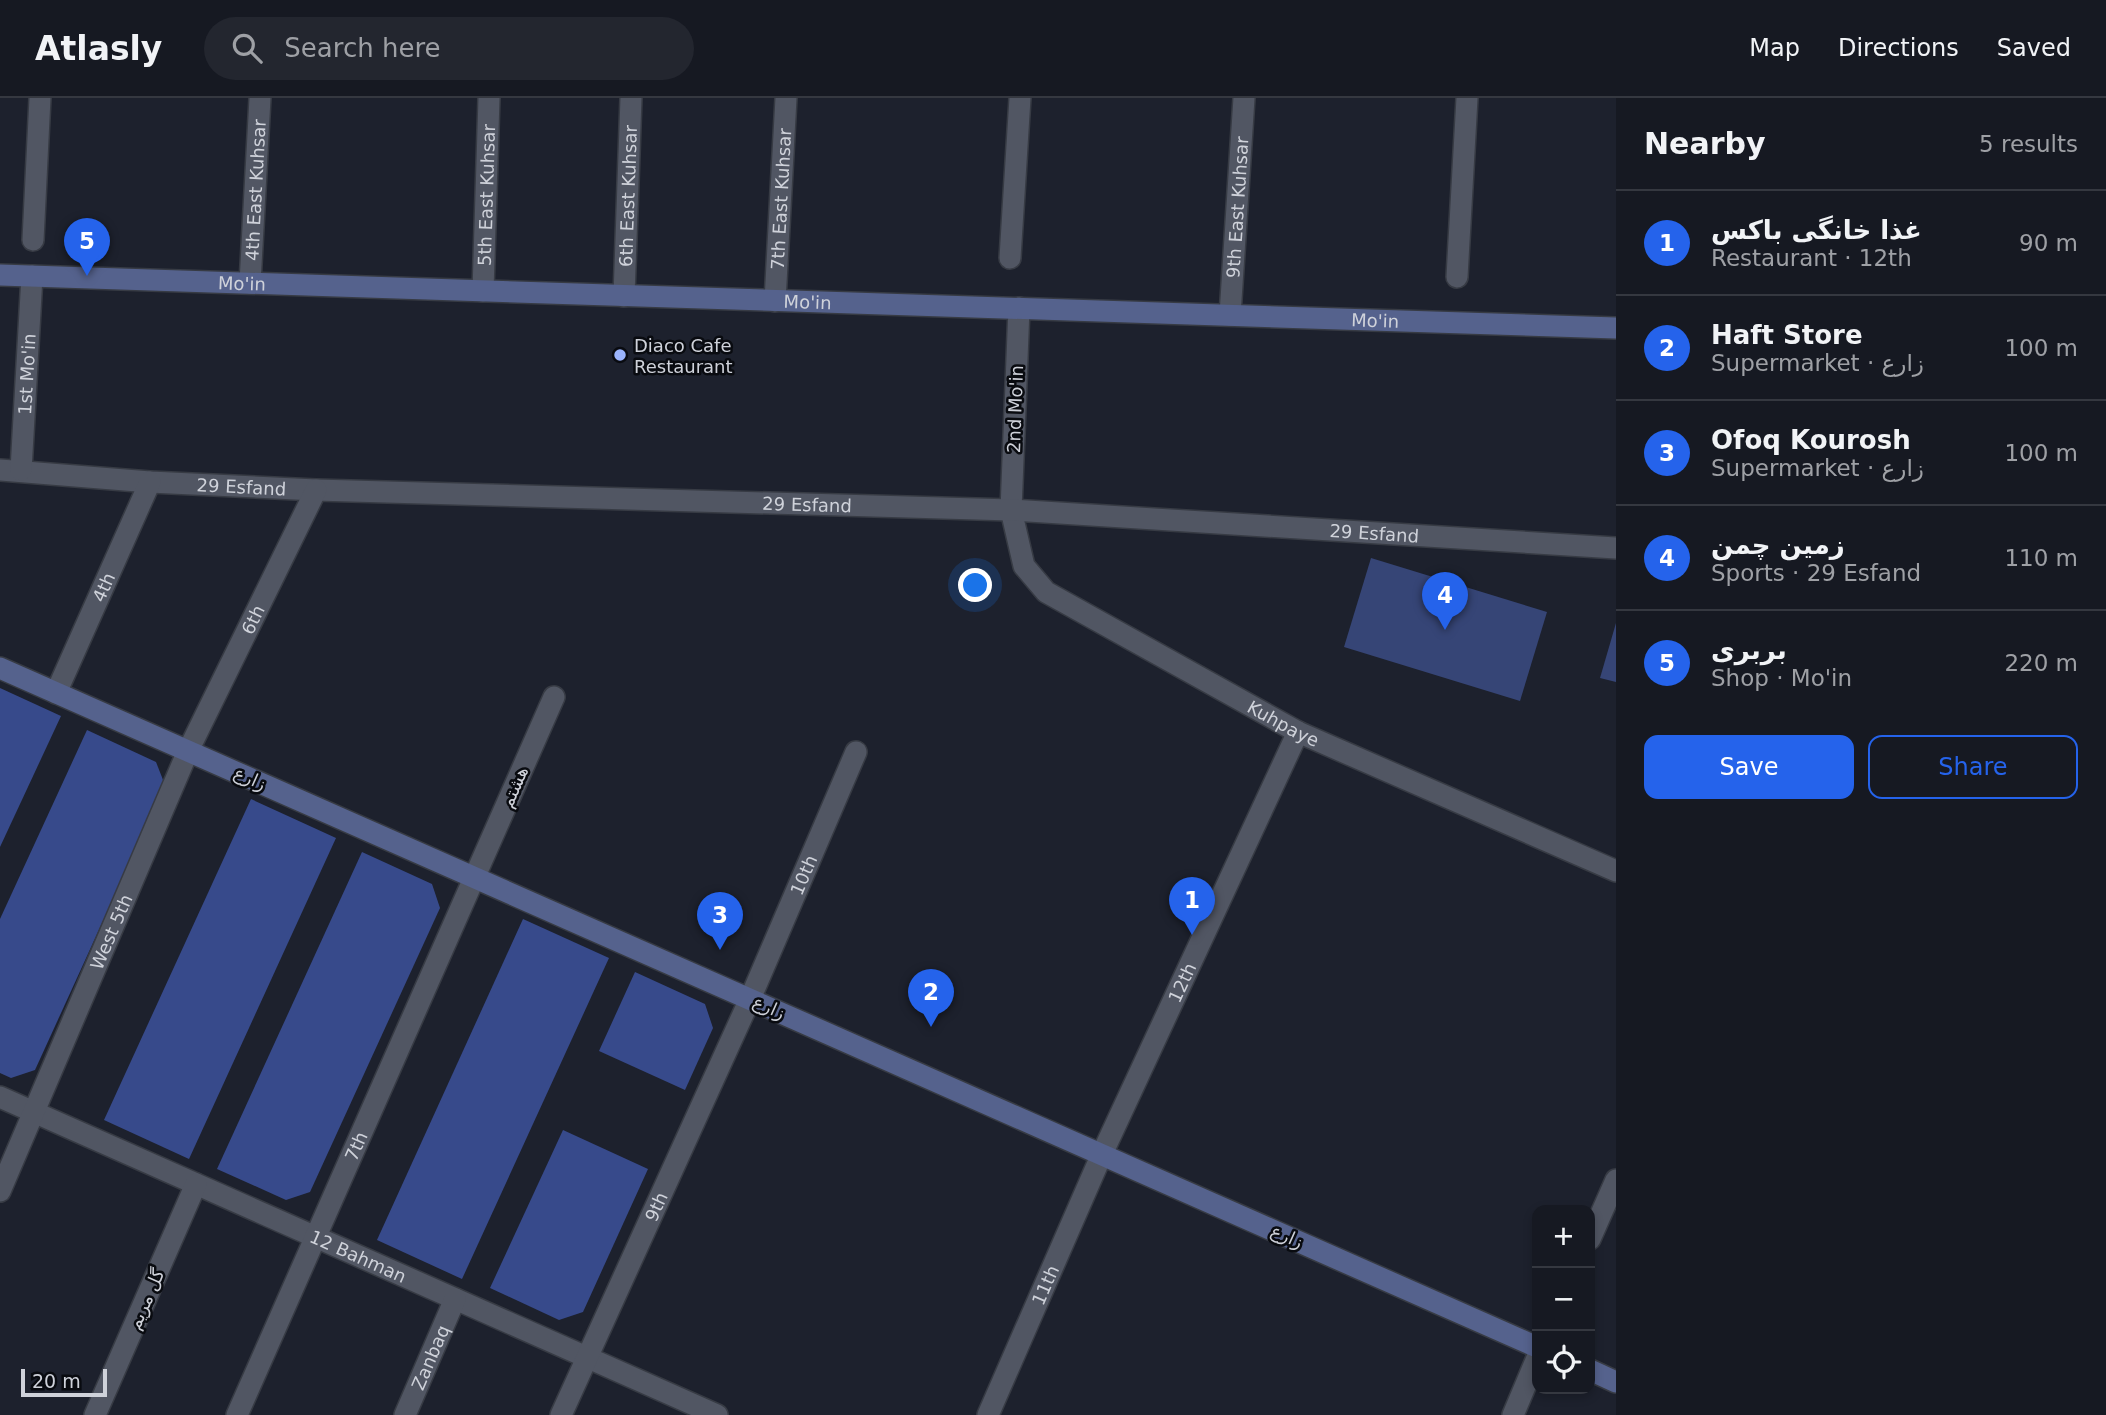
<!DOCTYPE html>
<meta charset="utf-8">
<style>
body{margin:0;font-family:"DejaVu Sans","Noto Naskh Arabic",sans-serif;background:#23262f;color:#f1f3f6}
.controls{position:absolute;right:21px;bottom:21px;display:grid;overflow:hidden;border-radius:14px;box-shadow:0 4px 10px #0003}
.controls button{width:63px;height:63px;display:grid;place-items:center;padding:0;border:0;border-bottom:2px solid #353840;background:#161922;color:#f1f3f6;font:35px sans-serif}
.scale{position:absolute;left:21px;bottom:18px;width:86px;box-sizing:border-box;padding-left:7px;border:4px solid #cfd2da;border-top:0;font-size:19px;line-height:24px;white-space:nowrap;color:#cfd2da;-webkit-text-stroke:5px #090b10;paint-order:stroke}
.you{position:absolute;left:976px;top:488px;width:24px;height:24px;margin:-18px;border:5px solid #fff;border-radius:50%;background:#1a73e8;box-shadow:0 0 0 10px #1a73e833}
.badge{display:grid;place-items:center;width:46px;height:46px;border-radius:50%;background:#2563eb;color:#fff;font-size:23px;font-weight:700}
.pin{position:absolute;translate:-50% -58px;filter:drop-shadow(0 2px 4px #0008)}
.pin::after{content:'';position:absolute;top:37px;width:24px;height:21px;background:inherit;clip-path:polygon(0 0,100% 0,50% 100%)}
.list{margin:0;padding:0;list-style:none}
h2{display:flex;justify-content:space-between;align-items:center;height:91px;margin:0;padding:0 28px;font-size:30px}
h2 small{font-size:23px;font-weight:400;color:#9ea0a5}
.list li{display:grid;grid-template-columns:46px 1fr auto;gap:21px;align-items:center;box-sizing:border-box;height:105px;padding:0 28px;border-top:2px solid #353840}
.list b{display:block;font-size:26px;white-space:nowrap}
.list p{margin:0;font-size:23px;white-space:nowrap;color:#9ea0a5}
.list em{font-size:23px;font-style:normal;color:#9ea0a5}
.actions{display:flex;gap:14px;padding:21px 28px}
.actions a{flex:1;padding:16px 0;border:2px solid #2563eb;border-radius:14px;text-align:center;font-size:24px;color:#2563eb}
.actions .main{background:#2563eb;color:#fff}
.icon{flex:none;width:38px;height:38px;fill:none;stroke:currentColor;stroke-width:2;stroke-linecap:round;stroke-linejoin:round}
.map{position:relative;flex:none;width:1616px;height:1317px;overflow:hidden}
header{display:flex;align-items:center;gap:42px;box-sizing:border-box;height:98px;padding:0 35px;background:#161922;border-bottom:2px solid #353840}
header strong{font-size:33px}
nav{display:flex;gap:38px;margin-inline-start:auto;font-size:24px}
.search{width:490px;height:63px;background:#23262f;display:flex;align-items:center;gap:18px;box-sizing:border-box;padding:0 24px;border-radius:38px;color:#9ea0a5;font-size:26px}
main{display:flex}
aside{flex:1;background:#161922}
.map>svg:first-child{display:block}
.green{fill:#364576}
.building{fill:#374a8b}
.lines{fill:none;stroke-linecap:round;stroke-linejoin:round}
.street-casing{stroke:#373b44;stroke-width:24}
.secondary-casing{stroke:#373b44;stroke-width:24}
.street{stroke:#515663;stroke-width:21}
.secondary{stroke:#55628d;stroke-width:21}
.poi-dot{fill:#9bb4fd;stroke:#090b10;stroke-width:2.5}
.labels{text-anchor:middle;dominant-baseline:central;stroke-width:5;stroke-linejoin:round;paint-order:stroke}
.street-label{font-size:18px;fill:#cfd2da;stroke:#090b10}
.poi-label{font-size:18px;fill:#cfd2da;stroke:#090b10;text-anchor:start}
</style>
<header>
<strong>Atlasly</strong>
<div class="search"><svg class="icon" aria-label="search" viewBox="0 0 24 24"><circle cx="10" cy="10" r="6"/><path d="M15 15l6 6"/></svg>Search here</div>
<nav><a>Map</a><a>Directions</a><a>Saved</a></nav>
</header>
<main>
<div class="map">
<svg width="1616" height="1317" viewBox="0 0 1616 1317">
<rect width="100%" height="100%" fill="#1d212d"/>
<!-- green -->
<g class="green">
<polygon points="1371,460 1547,514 1520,603 1344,549"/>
<polygon points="1616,525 1616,584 1600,580"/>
</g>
<!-- building -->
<g class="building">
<polygon points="0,590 61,618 0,749"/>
<polygon points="87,632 156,664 165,687 35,972 11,980 0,975 0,821"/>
<polygon points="251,701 336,740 189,1061 104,1022"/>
<polygon points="362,754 432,786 440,810 310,1094 286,1102 217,1071"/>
<polygon points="523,821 609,860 462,1181 377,1142"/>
<polygon points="635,874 705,906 713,930 685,992 599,953"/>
<polygon points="563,1032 648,1071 583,1214 559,1222 490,1190"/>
</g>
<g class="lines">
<!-- street casing -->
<g class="street-casing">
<g id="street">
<polyline points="33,142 40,0"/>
<polyline points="1010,160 1020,0"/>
<polyline points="1457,179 1467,0"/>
<path id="s1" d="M250,185L260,0"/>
<path id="s2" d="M483,193L489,0"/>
<path id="s3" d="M624,198L631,0"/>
<path id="s4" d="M775,203L786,0"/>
<path id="s5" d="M1019,210L1011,412L1024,468L1046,494L1298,634L1616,773"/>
<path id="s6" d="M1230,217L1244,0"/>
<path id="s7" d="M0,372L150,384L316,392L1011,412L1616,450"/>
<path id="s8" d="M21,372L32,178"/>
<path id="s9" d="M56,595L150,384"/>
<path id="s10" d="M0,999L717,1317"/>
<path id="s11" d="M0,1093L188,653L316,392"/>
<polyline points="1590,1141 1616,1082"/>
<polyline points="95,1317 196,1086"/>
<path id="s12" d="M237,1317L554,599"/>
<path id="s13" d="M405,1317L455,1201"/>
<path id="s14" d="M561,1317L750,901L856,654"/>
<path id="s15" d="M988,1317L1102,1056L1298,634"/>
<polyline points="1513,1317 1537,1260"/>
</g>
</g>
<!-- secondary casing -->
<g class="secondary-casing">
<g id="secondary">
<path id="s16" d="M0,177L1616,230"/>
<polyline points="0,570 1537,1249"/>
<polyline points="1590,1272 1616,1284"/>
</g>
</g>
<!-- street -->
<use href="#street" class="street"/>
<!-- secondary -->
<use href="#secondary" class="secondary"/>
</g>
<!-- markers -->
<circle class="poi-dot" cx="620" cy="257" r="7"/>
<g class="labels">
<!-- street labels -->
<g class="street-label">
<text stroke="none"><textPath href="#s1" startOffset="93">4th East Kuhsar</textPath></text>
<text stroke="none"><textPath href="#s2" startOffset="96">5th East Kuhsar</textPath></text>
<text stroke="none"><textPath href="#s3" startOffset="100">6th East Kuhsar</textPath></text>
<text stroke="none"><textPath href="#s4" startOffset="102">7th East Kuhsar</textPath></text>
<text stroke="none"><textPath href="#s6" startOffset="108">9th East Kuhsar</textPath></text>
<text stroke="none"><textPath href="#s16" startOffset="242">Mo'in</textPath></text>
<text stroke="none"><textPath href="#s16" startOffset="808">Mo'in</textPath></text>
<text stroke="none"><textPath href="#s16" startOffset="1376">Mo'in</textPath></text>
<text stroke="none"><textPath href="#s8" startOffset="96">1st Mo'in</textPath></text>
<text transform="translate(1015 311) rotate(-88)">2nd Mo'in</text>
<text stroke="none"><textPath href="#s7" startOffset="242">29 Esfand</textPath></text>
<text stroke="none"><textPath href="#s7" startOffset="808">29 Esfand</textPath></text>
<text stroke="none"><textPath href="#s7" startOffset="1376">29 Esfand</textPath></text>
<text stroke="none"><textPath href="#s9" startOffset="116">4th</textPath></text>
<text stroke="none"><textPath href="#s11" startOffset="625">6th</textPath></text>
<text stroke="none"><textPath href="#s5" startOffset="565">Kuhpaye</textPath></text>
<text transform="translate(250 680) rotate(24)">زارع</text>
<text transform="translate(514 689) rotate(-67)">هشتم</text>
<text stroke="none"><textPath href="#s14" startOffset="592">10th</textPath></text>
<text stroke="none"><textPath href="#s11" startOffset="282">West 5th</textPath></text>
<text stroke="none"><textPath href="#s15" startOffset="474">12th</textPath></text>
<text transform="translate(769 909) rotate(24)">زارع</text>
<text stroke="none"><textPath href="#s12" startOffset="294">7th</textPath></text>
<text stroke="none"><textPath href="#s14" startOffset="229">9th</textPath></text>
<text transform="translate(1287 1138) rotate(24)">زارع</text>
<text stroke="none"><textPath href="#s10" startOffset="392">12 Bahman</textPath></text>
<text stroke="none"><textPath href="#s15" startOffset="142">11th</textPath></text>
<text transform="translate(146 1201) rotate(-66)">گل مریم</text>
<text stroke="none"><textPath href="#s13" startOffset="63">Zanbaq</textPath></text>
</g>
<!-- poi labels -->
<g class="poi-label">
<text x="634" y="247">Diaco Cafe<tspan x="634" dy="21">Restaurant</tspan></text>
</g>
</g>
</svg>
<div class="controls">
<button>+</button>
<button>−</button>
<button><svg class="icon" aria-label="locate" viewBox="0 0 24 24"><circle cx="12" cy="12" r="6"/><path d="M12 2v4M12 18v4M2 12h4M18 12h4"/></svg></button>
</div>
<div class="scale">20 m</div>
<div class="you"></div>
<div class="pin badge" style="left:1192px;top:837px">1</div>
<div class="pin badge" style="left:931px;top:929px">2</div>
<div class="pin badge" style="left:720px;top:852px">3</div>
<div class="pin badge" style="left:1445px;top:532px">4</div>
<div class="pin badge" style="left:87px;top:178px">5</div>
</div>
<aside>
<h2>Nearby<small>5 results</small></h2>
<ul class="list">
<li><span class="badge">1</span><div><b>غذا خانگی باکس</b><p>Restaurant · 12th</p></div><em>90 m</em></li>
<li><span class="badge">2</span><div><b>Haft Store</b><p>Supermarket · زارع</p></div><em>100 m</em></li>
<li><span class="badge">3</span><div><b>Ofoq Kourosh</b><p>Supermarket · زارع</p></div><em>100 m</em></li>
<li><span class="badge">4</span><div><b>زمین چمن</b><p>Sports · 29 Esfand</p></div><em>110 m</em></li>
<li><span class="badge">5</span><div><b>بربری</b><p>Shop · Mo'in</p></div><em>220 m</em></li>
</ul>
<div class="actions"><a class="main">Save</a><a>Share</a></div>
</aside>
</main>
